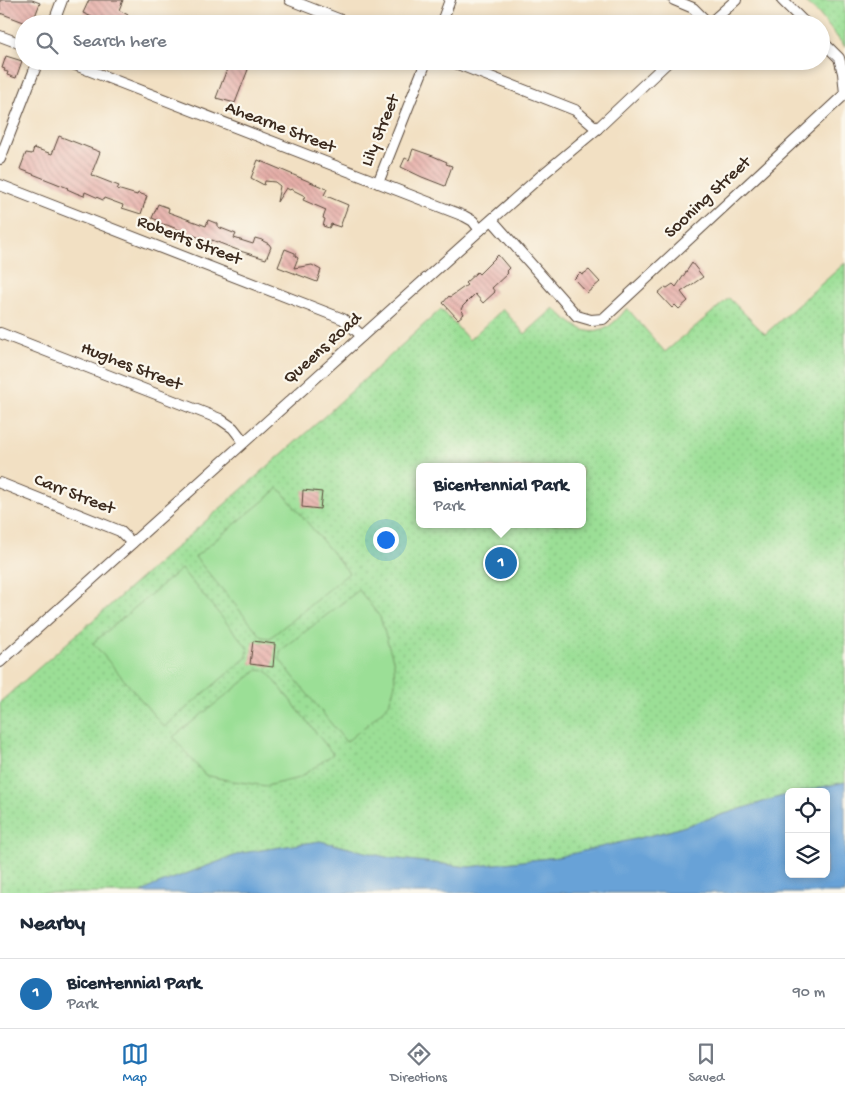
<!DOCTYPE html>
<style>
body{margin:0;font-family:"Gochi Hand",sans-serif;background:#f6f6f7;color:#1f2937}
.controls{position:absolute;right:15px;bottom:15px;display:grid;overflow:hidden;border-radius:8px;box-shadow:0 2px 8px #0003}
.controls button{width:45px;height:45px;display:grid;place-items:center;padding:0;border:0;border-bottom:1px solid #e0e1e3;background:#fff;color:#1f2937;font:25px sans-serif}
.you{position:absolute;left:385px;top:539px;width:18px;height:18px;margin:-12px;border:4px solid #fff;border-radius:50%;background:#1a73e8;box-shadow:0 0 0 8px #1a73e833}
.badge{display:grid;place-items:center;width:32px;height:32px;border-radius:50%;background:#1f6fb2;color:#fff;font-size:16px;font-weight:700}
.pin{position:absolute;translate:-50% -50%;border:2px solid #fff;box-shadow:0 1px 5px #0006}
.popup{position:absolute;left:416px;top:463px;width:170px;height:65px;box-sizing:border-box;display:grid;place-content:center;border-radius:8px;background:#fff;filter:drop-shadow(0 1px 4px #0005);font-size:16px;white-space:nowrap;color:#747a83}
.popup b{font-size:19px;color:#1f2937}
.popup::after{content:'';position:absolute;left:50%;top:100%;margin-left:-10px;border:10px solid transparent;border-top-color:#fff}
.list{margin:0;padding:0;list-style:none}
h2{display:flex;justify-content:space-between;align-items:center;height:65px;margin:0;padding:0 20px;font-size:21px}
h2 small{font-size:16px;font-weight:400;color:#747a83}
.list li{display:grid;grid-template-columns:32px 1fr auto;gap:15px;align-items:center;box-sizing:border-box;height:70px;padding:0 20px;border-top:1px solid #e0e1e3}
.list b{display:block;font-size:19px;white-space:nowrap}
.list p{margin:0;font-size:16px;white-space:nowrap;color:#747a83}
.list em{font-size:16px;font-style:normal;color:#747a83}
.icon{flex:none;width:28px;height:28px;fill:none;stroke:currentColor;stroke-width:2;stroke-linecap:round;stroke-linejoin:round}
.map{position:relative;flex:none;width:845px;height:893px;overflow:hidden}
.search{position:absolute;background:#fff;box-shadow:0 2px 8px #0003;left:15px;right:15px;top:15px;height:55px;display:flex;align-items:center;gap:12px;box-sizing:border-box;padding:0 18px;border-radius:28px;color:#747a83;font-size:19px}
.sheet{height:135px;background:#fff}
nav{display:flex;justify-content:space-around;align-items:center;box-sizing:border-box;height:70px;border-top:1px solid #e0e1e3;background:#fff;font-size:14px;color:#747a83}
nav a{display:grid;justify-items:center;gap:2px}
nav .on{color:#1f6fb2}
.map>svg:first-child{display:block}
.grass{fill:url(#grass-dots);stroke:#6b845a;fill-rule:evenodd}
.pitch{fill:#9bdf96;stroke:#6b845a}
.water{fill:#67a2d7;stroke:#51667a}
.building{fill:url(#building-back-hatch)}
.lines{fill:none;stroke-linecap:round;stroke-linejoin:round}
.minor-casing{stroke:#564537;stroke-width:12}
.minor{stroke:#fff;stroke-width:10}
.labels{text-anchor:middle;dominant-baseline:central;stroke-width:4.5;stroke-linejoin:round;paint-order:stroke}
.street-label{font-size:18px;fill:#3b2a1e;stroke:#fbf7ec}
</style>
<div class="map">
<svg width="845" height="893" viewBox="0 0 845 893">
<defs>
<pattern id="grass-dots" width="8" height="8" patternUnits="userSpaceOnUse" patternTransform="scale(1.25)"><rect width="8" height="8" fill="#9bdf96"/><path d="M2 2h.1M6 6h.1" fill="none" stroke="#86c081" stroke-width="1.8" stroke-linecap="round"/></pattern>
<pattern id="building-back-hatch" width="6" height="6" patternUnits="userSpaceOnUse" patternTransform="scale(1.25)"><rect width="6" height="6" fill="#e7afa9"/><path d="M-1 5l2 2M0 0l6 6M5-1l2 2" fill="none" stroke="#bc8f89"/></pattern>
</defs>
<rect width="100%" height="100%" fill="#fbf7ec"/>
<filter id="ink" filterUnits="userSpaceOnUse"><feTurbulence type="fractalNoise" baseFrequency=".02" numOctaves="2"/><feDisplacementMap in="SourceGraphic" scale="10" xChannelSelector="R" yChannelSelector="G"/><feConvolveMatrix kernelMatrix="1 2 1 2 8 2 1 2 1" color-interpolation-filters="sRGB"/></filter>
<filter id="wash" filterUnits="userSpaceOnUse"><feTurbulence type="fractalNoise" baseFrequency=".0096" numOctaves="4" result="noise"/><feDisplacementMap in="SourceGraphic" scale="20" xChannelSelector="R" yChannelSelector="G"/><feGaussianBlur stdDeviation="1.12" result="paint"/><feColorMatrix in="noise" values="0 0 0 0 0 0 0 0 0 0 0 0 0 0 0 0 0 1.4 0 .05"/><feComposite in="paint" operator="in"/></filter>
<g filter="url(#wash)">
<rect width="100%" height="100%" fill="#f2e0c3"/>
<!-- grass -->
<g class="grass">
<polygon points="803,0 845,0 845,47 819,14"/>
<path d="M845,263V782L799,792H789V794L669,831L559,857L469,867L390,858L320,841L242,853L153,886L142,893H0V702L316,424L441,309L469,340L503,309L525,334L554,308C571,324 591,343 613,323C618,319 623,313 627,308L665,352L729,298L765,334ZM420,467H582V524H420Z"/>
</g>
<!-- pitch -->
<g class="pitch">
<polygon points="279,488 349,573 270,638 262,637 195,557"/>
<polygon points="181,569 248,648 247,657 164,727 93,643"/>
<polygon points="359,590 380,617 394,663 395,684 389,704 368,724 346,742 280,660 280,651"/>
<polygon points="258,670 267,671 333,754 299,778 266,786 227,780 205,775 173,737"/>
</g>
<!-- water -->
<polygon class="water" points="845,782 845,893 142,893 153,886 242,853 320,841 390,858 469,867 558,857 669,831 789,794 789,874 826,874 826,792 799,792"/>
<g id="blocks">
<!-- building -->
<g class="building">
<polygon points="0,0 32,0 40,3 32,24 29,24 0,13"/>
<polygon points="89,0 123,0 119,10 128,15 124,24 107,24 83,13"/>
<polygon points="6,56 22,61 16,78 7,75 8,72 4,71 5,69 2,68"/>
<polygon points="230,61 244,61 243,64 249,67 235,103 216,98"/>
<polygon points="59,136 100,152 91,175 119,186 117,189 137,195 138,193 147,196 141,214 122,208 123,205 104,198 103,200 85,192 84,196 76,193 67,189 68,188 20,169 26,153 32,154 34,148 52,154"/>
<polygon points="413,149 433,156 447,162 446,164 452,166 445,186 422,177 401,167 405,158 409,160"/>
<polygon points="258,160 327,189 324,195 348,205 340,227 331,224 329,228 323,226 325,219 323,218 326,210 303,200 305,196 291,189 290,190 286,188 277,202 280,186 275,182 265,181 264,185 251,178"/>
<polygon points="158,204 169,208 168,212 206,226 208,220 218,224 218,227 236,234 234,238 253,244 255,238 262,240 263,241 269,244 271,247 266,259 240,251 212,240 209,245 199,241 200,238 167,225 156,223 157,220 152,218"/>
<polygon points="285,249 295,253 295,256 298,258 294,268 312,265 321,270 317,282 278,267"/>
<polygon points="498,255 509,268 506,271 508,273 492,288 495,292 483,303 475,294 463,306 461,309 464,314 458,319 443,303 449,296 450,297 467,285 465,283 477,272 479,274"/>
<polygon points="692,263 703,277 681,292 688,301 679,309 675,305 672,308 658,293 665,287 667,288 673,284 676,287"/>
<polygon points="589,270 600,282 587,293 574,279 580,273 582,275"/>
<polygon points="303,490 322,492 320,509 302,507"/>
<polygon points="253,641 275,644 273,667 250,664"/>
</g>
</g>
</g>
<g filter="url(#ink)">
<use href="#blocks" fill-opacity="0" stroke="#564537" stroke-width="1"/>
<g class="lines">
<!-- minor casing -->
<g class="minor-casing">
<g id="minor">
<polyline points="290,0 351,24"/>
<polyline points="674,0 693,8 709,24"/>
<polyline points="782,0 806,24"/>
<polyline points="53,24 62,0"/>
<polyline points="441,24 450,0"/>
<polyline points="709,24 736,0"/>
<polyline points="0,36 24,45"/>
<polyline points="65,61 464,216 473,221 480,230"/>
<polyline points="450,61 575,110 597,129"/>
<polyline points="0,159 38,61"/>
<polyline points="378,183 426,62"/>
<polyline points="0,185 343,319 362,336"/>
<polyline points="492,220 577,316 591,320 603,319 845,94 843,73 839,58 821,40"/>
<polyline points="0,333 220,419 233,428 244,442"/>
<polyline points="0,483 120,531 132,543"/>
<polyline points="0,662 480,230 542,175 597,129 669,61"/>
</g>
</g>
<!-- minor -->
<use href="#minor" class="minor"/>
</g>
</g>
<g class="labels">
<!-- street labels -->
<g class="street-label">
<text transform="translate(280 128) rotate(21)">Ahearne Street</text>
<text transform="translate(381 131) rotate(-68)">Lily Street</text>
<text transform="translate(708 198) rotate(-43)">Sooning Street</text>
<text transform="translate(189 241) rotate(21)">Roberts Street</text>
<text transform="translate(323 349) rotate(-42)">Queens Road</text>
<text transform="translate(131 367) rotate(21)">Hughes Street</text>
<text transform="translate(74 495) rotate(21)">Carr Street</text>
</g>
</g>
</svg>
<div class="controls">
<button><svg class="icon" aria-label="locate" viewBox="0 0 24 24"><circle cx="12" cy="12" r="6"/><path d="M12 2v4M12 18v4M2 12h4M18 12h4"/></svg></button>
<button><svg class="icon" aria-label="layers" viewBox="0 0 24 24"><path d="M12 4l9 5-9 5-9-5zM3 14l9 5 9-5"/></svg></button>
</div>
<div class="you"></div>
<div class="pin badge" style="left:501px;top:563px">1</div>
<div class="popup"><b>Bicentennial Park</b>Park</div>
<div class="search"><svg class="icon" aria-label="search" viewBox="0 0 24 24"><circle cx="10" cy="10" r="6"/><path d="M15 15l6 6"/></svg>Search here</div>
</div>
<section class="sheet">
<h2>Nearby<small></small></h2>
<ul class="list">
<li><span class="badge">1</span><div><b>Bicentennial Park</b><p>Park</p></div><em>90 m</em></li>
</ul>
</section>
<nav>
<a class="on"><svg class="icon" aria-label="map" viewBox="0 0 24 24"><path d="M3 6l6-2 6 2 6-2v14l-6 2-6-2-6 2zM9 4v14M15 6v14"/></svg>Map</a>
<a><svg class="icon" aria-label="directions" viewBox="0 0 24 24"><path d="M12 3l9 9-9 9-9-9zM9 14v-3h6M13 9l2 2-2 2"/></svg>Directions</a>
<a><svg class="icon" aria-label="saved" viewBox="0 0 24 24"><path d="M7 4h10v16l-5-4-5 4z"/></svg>Saved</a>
</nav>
